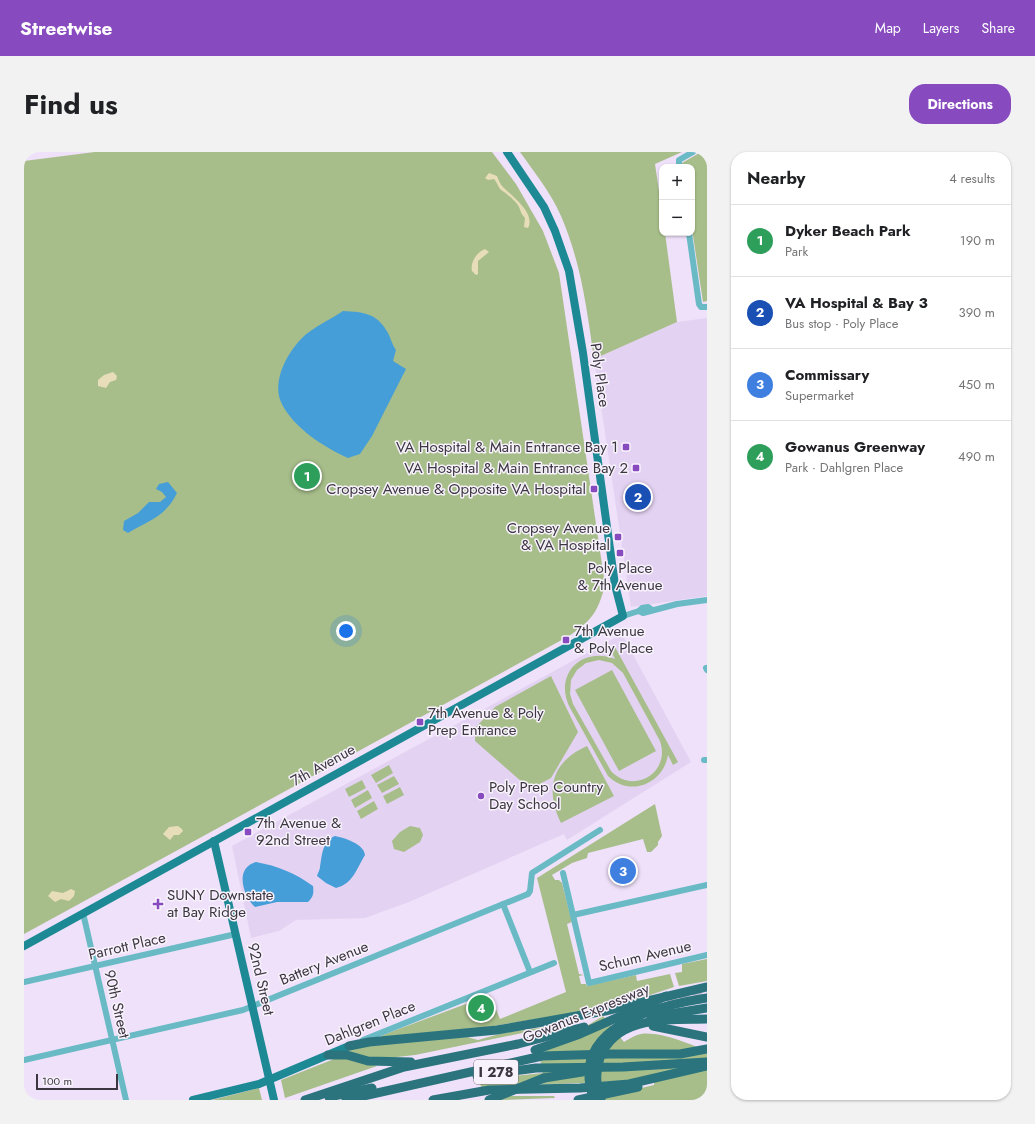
<!DOCTYPE html>
<meta charset="utf-8">
<style>
body{margin:0;font-family:Jost,sans-serif;background:#f2f2f2;color:#202124}
.controls{position:absolute;right:12px;top:12px;display:grid;overflow:hidden;border-radius:8px;box-shadow:0 1px 3px #0004}
.controls button{width:36px;height:36px;display:grid;place-items:center;padding:0;border:0;border-bottom:1px solid #e0e0e0;background:#fff;color:#202124;font:20px sans-serif}
.scale{position:absolute;left:12px;bottom:10px;width:82px;box-sizing:border-box;padding-left:4px;border:2px solid #3c3640;border-top:0;font-size:11px;line-height:14px;white-space:nowrap;color:#3c3640;-webkit-text-stroke:3px #f7f2fc;paint-order:stroke}
.you{position:absolute;left:322px;top:479px;width:14px;height:14px;margin:-10px;border:3px solid #fff;border-radius:50%;background:#1a73e8;box-shadow:0 0 0 6px #1a73e833}
.badge{display:grid;place-items:center;width:26px;height:26px;border-radius:50%;background:#874abf;color:#fff;font-size:13px;font-weight:700}
.pin{position:absolute;translate:-50% -50%;border:2px solid #fff;box-shadow:0 1px 4px #0006}
.list{margin:0;padding:0;list-style:none}
h2{display:flex;justify-content:space-between;align-items:center;height:52px;margin:0;padding:0 16px;font-size:17px}
h2 small{font-size:13px;font-weight:400;color:#757577}
.list li{display:grid;grid-template-columns:26px 1fr auto;gap:12px;align-items:center;box-sizing:border-box;height:72px;padding:0 16px;border-top:1px solid #e0e0e0}
.list b{display:block;font-size:15px;white-space:nowrap}
.list p{margin:0;font-size:13px;white-space:nowrap;color:#757577}
.list em{font-size:13px;font-style:normal;color:#757577}
.map{position:relative;flex:none;width:683px;height:948px;overflow:hidden;border-radius:16px}
header{display:flex;align-items:center;gap:24px;box-sizing:border-box;height:56px;padding:0 20px;background:#874abf;color:#fff}
header strong{font-size:19px}
nav{display:flex;gap:22px;margin-inline-start:auto;font-size:14px}
.intro{display:flex;align-items:center;justify-content:space-between;box-sizing:border-box;height:96px;padding:0 24px}
h1{margin:0;font-size:28px}
.button{padding:10px 18px;border-radius:16px;background:#874abf;color:#fff;font-size:14px;font-weight:700}
main{display:flex;gap:24px;padding:0 24px}
aside{flex:1;background:#fff;border-radius:16px;box-shadow:0 1px 3px #0004}
.map>svg:first-child{display:block}
.built{fill:#e4d2f2}
.green{fill:#a7be8a;fill-rule:evenodd}
.sand{fill:#e7ddb8}
.water{fill:#469ed8}
.lines{fill:none;stroke-linecap:round;stroke-linejoin:round}
.highway-tunnel{stroke:#cbbfd5;stroke-width:9;stroke-dasharray:9 4.5;stroke-linecap:butt}
.minor{stroke:#69bac5;stroke-width:6}
.major{stroke:#1d8995;stroke-width:8}
.highway{stroke:#2b747d;stroke-width:9}
.highway-bridge{stroke:#2b747d;stroke-width:9}
.poi-dot{fill:#874abf;stroke:#f7f2fc;stroke-width:1.5}
.labels{text-anchor:middle;dominant-baseline:central;stroke-width:3;stroke-linejoin:round;paint-order:stroke}
.shield{fill:#f7f2fc;stroke:#746e78;stroke-width:1}
.shield-label{font-size:14px;font-weight:bold;fill:#3c3640}
.street-label{font-size:15px;fill:#3c3640;stroke:#f7f2fc}
.poi-label{font-size:15px;fill:#3c3640;stroke:#f7f2fc;text-anchor:start}
</style>
<header>
<strong>Streetwise</strong>
<nav><a>Map</a><a>Layers</a><a>Share</a></nav>
</header>
<div class="intro"><h1>Find us</h1><a class="button">Directions</a></div>
<main>
<div class="map">
<svg width="683" height="948" viewBox="0 0 683 948">
<rect width="100%" height="100%" fill="#efe1fa"/>
<!-- built -->
<g class="built">
<polygon points="683,166 683,444 607,455 570,207 653,170"/>
<polygon points="598,482 667,610 543,688 540,682 385,750 341,766 272,768 255,779 227,786 208,694"/>
</g>
<!-- green -->
<g class="green">
<path d="M71,0H468L492,32L519,79L535,121L581,433C574,460 568,468 545,484L0,782V9Z"/>
<path d="M496,0H658L631,12L638,59V81H641L653,170L570,207C563,158 557,110 537,64C527,41 511,21 496,0Z"/>
<polygon points="677,0 683,0 683,149 679,150 668,77 668,15 659,15 658,11"/>
<path d="M591,495L654,610L649,613L644,603C639,633 605,645 584,624L545,554C530,521 559,494 591,507L586,497ZM575,508L588,511L599,521L636,589C647,621 609,643 587,619L549,552L546,542L547,528L553,518L562,511Z"/>
<polygon points="588,518 632,599 595,619 551,538"/>
<polygon points="527,524 554,580 527,626 506,637 451,589 451,576 471,555"/>
<path d="M563,594L590,644L537,671C521,638 527,610 563,594Z"/>
<polygon points="365,613 369,621 352,631 347,623"/>
<polygon points="370,624 375,632 358,641 353,633"/>
<polygon points="338,628 342,636 325,645 321,637"/>
<polygon points="376,635 380,643 363,652 359,644"/>
<polygon points="344,638 348,646 331,656 327,648"/>
<polygon points="350,649 354,657 337,667 333,659"/>
<polygon points="631,652 638,684 634,690 634,693 627,700 623,700 619,687 564,701 563,706 548,711 528,723 531,728 535,728 538,731 548,770 543,772 555,822 560,823 555,824 557,832 562,832 563,834 612,823 613,829 646,822 650,835 596,853 452,877 364,886 356,884 466,843 476,867 542,840 513,726"/>
<polygon points="386,674 396,676 399,683 396,690 380,700 370,697 368,689 376,680"/>
<polygon points="683,807 683,829 655,834 651,821 658,820 658,812"/>
<path d="M579,864L600,890C605,887 611,883 617,882C635,879 666,892 683,899V948H567L630,933L631,924C574,935 515,929 458,936L456,932L490,924L519,921L515,903Z"/>
<polygon points="542,872 391,903 364,906 347,906 321,898 340,893 443,885 454,888 479,881"/>
<polygon points="319,905 353,914 261,946 257,928 310,907"/>
<polygon points="235,936 238,948 188,948"/>
<polygon points="485,944 530,944 531,946 476,948"/>
</g>
<!-- sand -->
<g class="sand">
<path d="M465,21L473,24C474,27 476,32 479,35C488,44 512,61 504,76L500,75L501,66C497,62 497,60 495,55C492,49 482,41 477,38C474,35 473,30 470,27L464,28L461,26Z"/>
<path d="M461,97L465,100L454,109V122L452,123L448,119C446,110 453,100 461,97Z"/>
<polygon points="89,220 93,224 92,228 86,230 82,236 74,234 74,228 80,223"/>
<polygon points="154,674 158,677 159,679 155,683 150,683 146,688 139,682 145,675"/>
<polygon points="47,737 51,739 50,744 45,749 37,747 31,750 24,744 28,739 39,741"/>
</g>
<!-- water -->
<g class="water">
<path d="M319,159C340,160 353,161 364,181C367,187 368,192 372,198L369,209L382,217L348,284L336,302L324,306C301,296 268,275 257,250C248,229 263,201 278,186C289,175 306,168 319,159Z"/>
<path d="M144,330L153,341C141,365 126,368 104,381L99,378L100,369L114,361L125,350H136L142,345L138,340L132,337L135,332Z"/>
<path d="M311,684C321,686 340,692 341,703C333,716 329,732 312,736L302,731L293,724C294,720 296,718 296,715C298,704 298,689 311,684Z"/>
<path d="M232,710C254,714 271,721 289,734C290,742 289,745 284,750H253L231,755C219,744 210,716 232,710Z"/>
</g>
<g class="lines">
<!-- highway-tunnel -->
<polyline class="highway-tunnel" points="630,853 683,840"/>
<!-- minor -->
<g class="minor">
<polyline points="655,15 655,8 669,0"/>
<polyline points="665,81 675,152 677,155 683,155"/>
<polyline points="615,459 619,461 653,452 683,448"/>
<polyline points="599,464 615,459 618,456 624,455 628,458"/>
<polyline points="682,516 683,518"/>
<polyline points="680,608 683,608"/>
<polyline points="539,721 565,831 683,803"/>
<polyline points="479,752 506,820"/>
<polyline points="59,761 102,948"/>
<polyline points="549,763 683,733"/>
<polyline points="0,830 212,782"/>
<polyline points="339,888 530,811"/>
<polyline points="0,908 219,858 504,742 506,739 508,721 576,678"/>
</g>
<!-- major -->
<g class="major">
<polyline points="190,689 250,948"/>
<polyline points="0,794 599,464 591,433 559,201 545,119 531,79 520,55 483,0"/>
<polyline points="169,948 235,932 325,894"/>
</g>
<!-- highway -->
<g class="highway">
<polyline points="325,894 345,890 473,878 581,859 683,835"/>
<polyline points="304,903 323,903 344,909 387,910"/>
<polyline points="453,924 512,916 599,915 683,910"/>
<polyline points="520,926 558,920"/>
<polyline points="305,945 348,936"/>
<polyline points="281,948 380,915 494,892 560,875"/>
<polyline points="322,948 518,904 586,902 656,902 683,897"/>
<polyline points="409,948 465,938 556,936 605,932 683,914"/>
<polyline points="554,948 614,935"/>
</g>
<!-- highway-bridge -->
<g class="highway-bridge">
<polyline points="627,865 683,856"/>
<polyline points="629,874 683,885"/>
<polyline points="511,898 556,882 642,844"/>
<polyline points="465,948 520,926"/>
<path d="M570,948C543,875 631,854 683,846"/>
<path d="M577,948C572,934 571,920 576,906C592,863 645,868 683,867"/>
</g>
</g>
<!-- markers -->
<g class="poi-dot">
<rect x="598" y="291" width="8" height="8" rx="2"/>
<rect x="608" y="312" width="8" height="8" rx="2"/>
<rect x="566" y="333" width="8" height="8" rx="2"/>
<rect x="590" y="381" width="8" height="8" rx="2"/>
<rect x="592" y="397" width="8" height="8" rx="2"/>
<rect x="538" y="484" width="8" height="8" rx="2"/>
<rect x="392" y="566" width="8" height="8" rx="2"/>
<circle cx="457" cy="644" r="4"/>
<rect x="220" y="676" width="8" height="8" rx="2"/>
<path d="M132 746h4v4h4v4h-4v4h-4v-4h-4v-4h4z"/>
</g>
<g class="labels">
<!-- shield labels -->
<rect class="shield" x="450" y="908" width="44" height="24" rx="3"/>
<g class="shield-label">
<text x="472" y="920">I 278</text>
</g>
<!-- street labels -->
<g class="street-label">
<text transform="translate(576 223) rotate(82)">Poly Place</text>
<text transform="translate(299 613) rotate(-29)">7th Avenue</text>
<text transform="translate(103 794) rotate(-13)">Parrott Place</text>
<text transform="translate(621 804) rotate(-13)">Schum Avenue</text>
<text transform="translate(300 811) rotate(-22)">Battery Avenue</text>
<text transform="translate(237 827) rotate(77)">92nd Street</text>
<text transform="translate(93 852) rotate(77)">90th Street</text>
<text transform="translate(562 861) rotate(-22)">Gowanus Expressway</text>
<text transform="translate(346 871) rotate(-22)">Dahlgren Place</text>
</g>
<!-- poi labels -->
<g class="poi-label">
<text x="594" y="295" text-anchor="end">VA Hospital &amp; Main Entrance Bay 1</text>
<text x="604" y="316" text-anchor="end">VA Hospital &amp; Main Entrance Bay 2</text>
<text x="562" y="337" text-anchor="end">Cropsey Avenue &amp; Opposite VA Hospital</text>
<text x="586" y="376" text-anchor="end">Cropsey Avenue<tspan x="586" dy="17">&amp; VA Hospital</tspan></text>
<text x="596" y="416" text-anchor="middle">Poly Place<tspan x="596" dy="17">&amp; 7th Avenue</tspan></text>
<text x="550" y="479">7th Avenue<tspan x="550" dy="17">&amp; Poly Place</tspan></text>
<text x="404" y="561">7th Avenue &amp; Poly<tspan x="404" dy="17">Prep Entrance</tspan></text>
<text x="465" y="635">Poly Prep Country<tspan x="465" dy="17">Day School</tspan></text>
<text x="232" y="671">7th Avenue &amp;<tspan x="232" dy="17">92nd Street</tspan></text>
<text x="143" y="743">SUNY Downstate<tspan x="143" dy="17">at Bay Ridge</tspan></text>
</g>
</g>
</svg>
<div class="controls">
<button>+</button>
<button>−</button>
</div>
<div class="scale">100 m</div>
<div class="you"></div>
<div class="pin badge" style="left:283px;top:324px;background:#2e9e5b">1</div>
<div class="pin badge" style="left:614px;top:345px;background:#1a4fb4">2</div>
<div class="pin badge" style="left:599px;top:719px;background:#3f7fe0">3</div>
<div class="pin badge" style="left:457px;top:856px;background:#2e9e5b">4</div>
</div>
<aside>
<h2>Nearby<small>4 results</small></h2>
<ul class="list">
<li><span class="badge" style="background:#2e9e5b">1</span><div><b>Dyker Beach Park</b><p>Park</p></div><em>190 m</em></li>
<li><span class="badge" style="background:#1a4fb4">2</span><div><b>VA Hospital &amp; Bay 3</b><p>Bus stop · Poly Place</p></div><em>390 m</em></li>
<li><span class="badge" style="background:#3f7fe0">3</span><div><b>Commissary</b><p>Supermarket</p></div><em>450 m</em></li>
<li><span class="badge" style="background:#2e9e5b">4</span><div><b>Gowanus Greenway</b><p>Park · Dahlgren Place</p></div><em>490 m</em></li>
</ul>
</aside>
</main>
